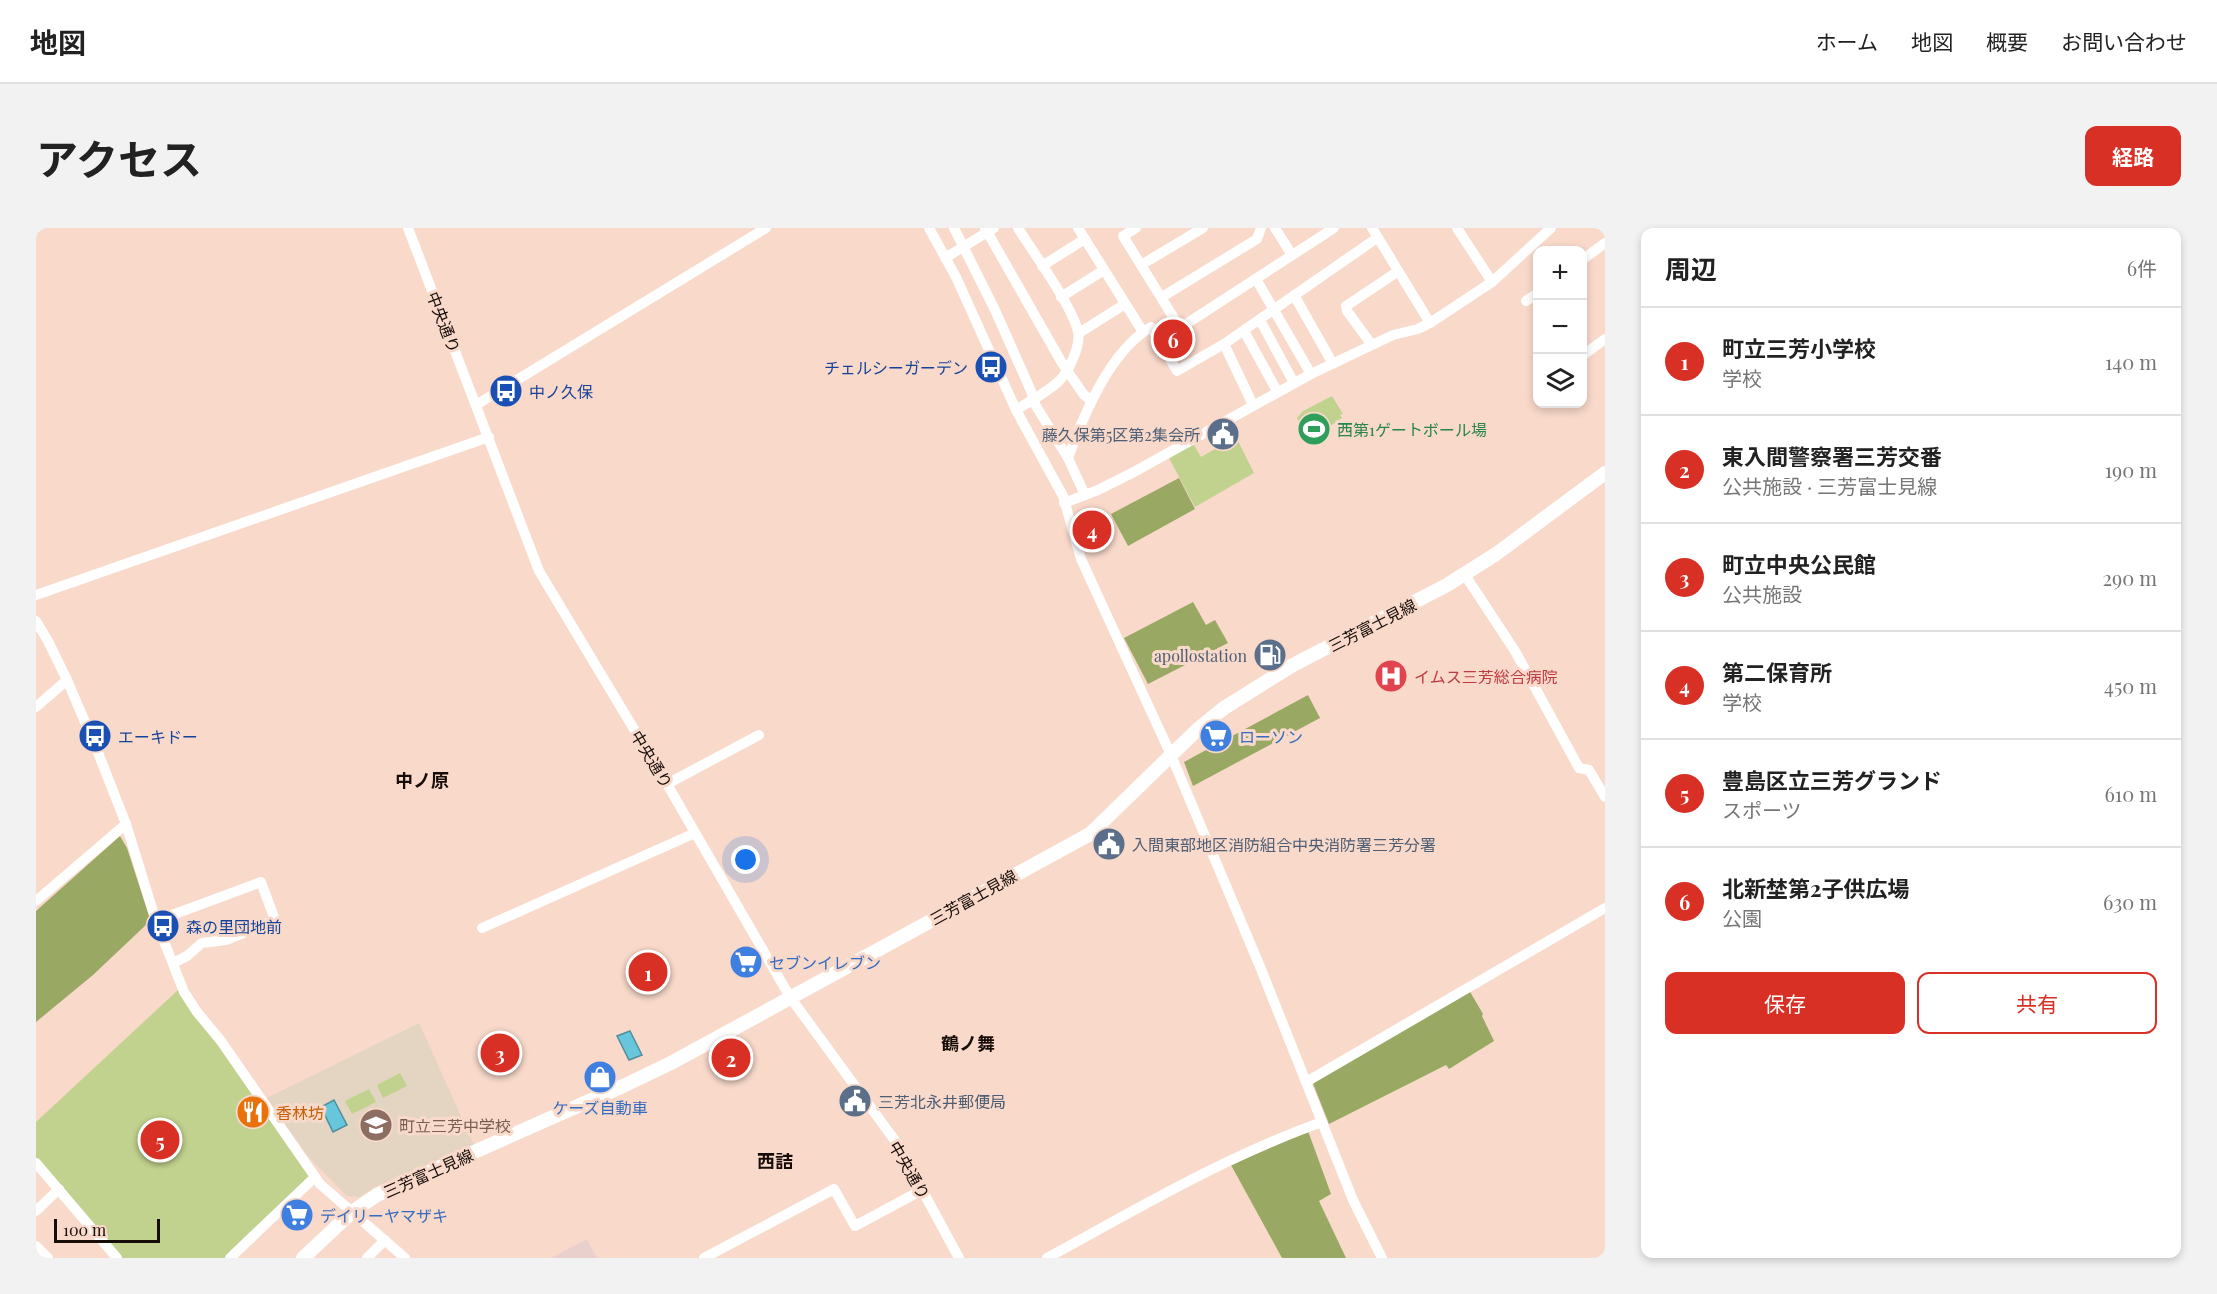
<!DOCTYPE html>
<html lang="ja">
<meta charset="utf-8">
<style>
body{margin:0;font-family:"Playfair Display","Noto Sans JP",serif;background:#f2f2f2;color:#222}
.controls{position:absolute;right:18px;top:18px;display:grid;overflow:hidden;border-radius:12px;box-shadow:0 3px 9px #0003}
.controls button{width:54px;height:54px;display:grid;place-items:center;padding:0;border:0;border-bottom:2px solid #e0e0e0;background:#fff;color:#222;font:30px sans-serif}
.scale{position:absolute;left:18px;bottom:15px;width:106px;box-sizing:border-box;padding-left:6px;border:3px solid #160c08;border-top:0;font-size:16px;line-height:21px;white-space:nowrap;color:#160c08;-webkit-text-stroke:4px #f8d9ca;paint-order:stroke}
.you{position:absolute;left:710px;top:632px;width:21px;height:21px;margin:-15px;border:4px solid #fff;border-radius:50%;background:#1a73e8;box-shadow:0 0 0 9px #1a73e833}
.badge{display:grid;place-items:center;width:39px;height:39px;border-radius:50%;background:#d93025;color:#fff;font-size:20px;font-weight:700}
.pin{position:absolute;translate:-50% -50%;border:3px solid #fff;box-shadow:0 2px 6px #0006}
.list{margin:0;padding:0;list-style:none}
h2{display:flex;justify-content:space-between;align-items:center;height:78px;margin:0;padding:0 24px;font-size:26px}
h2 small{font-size:20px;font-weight:400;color:#767676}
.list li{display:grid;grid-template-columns:39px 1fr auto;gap:18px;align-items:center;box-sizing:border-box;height:108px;padding:0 24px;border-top:2px solid #e0e0e0}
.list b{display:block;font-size:22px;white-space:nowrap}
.list p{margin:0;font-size:20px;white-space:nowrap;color:#767676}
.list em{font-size:20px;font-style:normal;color:#767676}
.actions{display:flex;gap:12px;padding:18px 24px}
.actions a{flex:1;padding:14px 0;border:2px solid #d93025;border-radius:12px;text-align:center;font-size:21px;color:#d93025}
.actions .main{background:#d93025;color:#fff}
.icon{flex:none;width:33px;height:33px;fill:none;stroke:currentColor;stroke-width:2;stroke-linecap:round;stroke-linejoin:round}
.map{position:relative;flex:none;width:1569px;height:1030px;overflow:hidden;border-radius:12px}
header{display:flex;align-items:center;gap:36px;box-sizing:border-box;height:84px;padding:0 30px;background:#fff;border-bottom:2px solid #e0e0e0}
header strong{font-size:28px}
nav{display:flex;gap:33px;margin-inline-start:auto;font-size:21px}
.intro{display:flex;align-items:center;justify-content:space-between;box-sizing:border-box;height:144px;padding:0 36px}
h1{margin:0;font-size:42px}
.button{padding:15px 27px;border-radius:12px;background:#d93025;color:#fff;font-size:21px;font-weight:700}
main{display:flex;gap:36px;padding:0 36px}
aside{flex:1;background:#fff;border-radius:12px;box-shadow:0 3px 9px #0003}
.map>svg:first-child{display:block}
.industrial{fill:#ead0cc}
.education{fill:#e4d4c2}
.green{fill:#c1d28e}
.forest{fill:#99a964}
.water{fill:#67c6db;stroke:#4f8e9c;stroke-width:1.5}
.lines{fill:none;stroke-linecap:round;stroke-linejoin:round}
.minor{stroke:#fff;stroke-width:10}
.major{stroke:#fff;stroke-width:14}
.labels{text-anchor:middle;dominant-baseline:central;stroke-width:6;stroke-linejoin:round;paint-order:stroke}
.street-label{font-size:16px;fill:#160c08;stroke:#f8d9ca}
.transit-label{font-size:16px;fill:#164399;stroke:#f8d9ca;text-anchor:start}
.leisure-label{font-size:16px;fill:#27864d;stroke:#f8d9ca;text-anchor:start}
.service-label{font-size:16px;fill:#4e5e75;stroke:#f8d9ca;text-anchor:end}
.health-label{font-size:16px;fill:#be3a42;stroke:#f8d9ca;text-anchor:start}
.shop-label{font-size:16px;fill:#366cbe;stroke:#f8d9ca;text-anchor:start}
.food-label{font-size:16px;fill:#c56008;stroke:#f8d9ca;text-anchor:start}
.education-label{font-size:16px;fill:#785e54;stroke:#f8d9ca;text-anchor:start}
.neighbourhood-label{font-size:18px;font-weight:bold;fill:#160c08;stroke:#f8d9ca}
</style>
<header>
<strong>地図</strong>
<nav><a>ホーム</a><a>地図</a><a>概要</a><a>お問い合わせ</a></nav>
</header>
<div class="intro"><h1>アクセス</h1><a class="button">経路</a></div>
<main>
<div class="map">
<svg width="1569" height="1030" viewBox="0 0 1569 1030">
<rect width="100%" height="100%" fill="#f8d9ca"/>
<!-- industrial -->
<polygon class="industrial" points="551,1012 561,1030 515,1030 549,1012"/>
<!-- education -->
<polygon class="education" points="383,795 438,917 341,958 323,969 311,968 271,927 231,870"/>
<!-- green -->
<g class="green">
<polygon points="1139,96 1151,117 1137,126 1123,106"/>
<polygon points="1296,168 1307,186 1304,187 1306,190 1272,213 1261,190 1267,183"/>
<polygon points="1200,209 1218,245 1159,279 1132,228 1157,215 1165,229"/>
<polygon points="142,762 154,782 181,816 273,948 190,1030 85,1030 0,931 0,894"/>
<polygon points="364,845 371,858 347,870 341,857"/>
<polygon points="333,861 340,874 316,886 309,873"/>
</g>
<!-- forest -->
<g class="forest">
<polygon points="1143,250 1159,281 1092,318 1075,286"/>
<polygon points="1157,374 1170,397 1179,392 1192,415 1112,456 1088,410"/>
<polygon points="1272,467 1284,490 1157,558 1148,534"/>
<polygon points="84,608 91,620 114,691 113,694 57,747 0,794 0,683"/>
<polygon points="1433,762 1447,786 1446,788 1458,813 1413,841 1410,837 1293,896 1276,853"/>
<polygon points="1272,903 1295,966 1283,973 1310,1030 1246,1030 1195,937"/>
</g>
<!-- water -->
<g class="water">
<polygon points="594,803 606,827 593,832 581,808"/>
<polygon points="298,872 311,897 297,904 285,879"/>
</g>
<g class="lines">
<!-- minor -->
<g class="minor">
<polyline points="372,0 503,343 631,556 754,769 860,914 923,1030"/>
<polyline points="893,0 920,49 980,182 1027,268 1045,331 1135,527 1225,741 1317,972 1346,1030"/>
<polyline points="918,0 959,82 995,163 1000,178 1032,230 1049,267"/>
<polyline points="949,0 1026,135 1048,167 1056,173"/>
<polyline points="1042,0 1107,104"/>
<polyline points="1100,0 1087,8 1144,100 1298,0"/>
<polyline points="1239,0 1256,27"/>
<polyline points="1336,0 1394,95"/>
<polyline points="1421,0 1456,54"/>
<polyline points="909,30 958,0"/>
<polyline points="1546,32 1569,15"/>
<polyline points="1105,37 1167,0"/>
<polyline points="1006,38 1049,11"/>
<polyline points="1220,51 1275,146"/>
<polyline points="1258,67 1297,136"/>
<polyline points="1025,69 1068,42"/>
<polyline points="1126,69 1221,11 1225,0"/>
<polyline points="1490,73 1502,65"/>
<polyline points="1224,92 1258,155"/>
<polyline points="1208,103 1241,163"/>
<polyline points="1043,105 1089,76"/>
<polyline points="1188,116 1217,177"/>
<polyline points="1336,117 1311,83 1310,78 1361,44"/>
<polyline points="1546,128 1569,111"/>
<polyline points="440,177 730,0"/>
<path d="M980,182C994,173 1010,165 1022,154C1033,144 1045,117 1042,104C1037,79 997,24 982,0"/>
<path d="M1032,230C1048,186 1074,123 1115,99L1141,143L1188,116L1341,10"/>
<polyline points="1028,275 1062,262 1096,245 1275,146 1357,107 1382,101 1394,95 1456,54 1515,0"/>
<polyline points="1429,347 1479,423 1543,540 1553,542 1569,569"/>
<polyline points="0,367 453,209"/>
<polyline points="0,393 12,413 31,452 61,522 90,596 120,693 148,764 161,784 185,813 284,956 369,1030"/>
<polyline points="0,479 31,452"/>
<polyline points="631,556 723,507"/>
<polyline points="0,673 90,596"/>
<polyline points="120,693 225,654 239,692 190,712 166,715 151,728 137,735"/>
<polyline points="446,700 659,605"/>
<polyline points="1270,854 1569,680"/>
<polyline points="0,935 81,1030"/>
<polyline points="0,983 23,961"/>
<polyline points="0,1018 12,1030"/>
<polyline points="194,1030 279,949"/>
<polyline points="331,1030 349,1012"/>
<polyline points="668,1030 798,961 819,998 886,962"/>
<path d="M1011,1030C1101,981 1190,928 1286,894"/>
</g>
<!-- major -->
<polyline class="major" points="267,1030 316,984 341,967 587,858 635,835 1054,606 1162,501 1188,480 1257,437 1411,357 1460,326 1569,245"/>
</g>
<!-- icons -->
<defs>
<g id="bus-disc" transform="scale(1.725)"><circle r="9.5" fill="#1a4fb4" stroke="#f8d9ca"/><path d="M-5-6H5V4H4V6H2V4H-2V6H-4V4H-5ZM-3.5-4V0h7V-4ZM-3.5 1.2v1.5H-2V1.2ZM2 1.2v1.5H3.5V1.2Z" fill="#fff"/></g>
<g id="stadium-disc" transform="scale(1.725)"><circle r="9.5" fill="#2e9e5b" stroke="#f8d9ca"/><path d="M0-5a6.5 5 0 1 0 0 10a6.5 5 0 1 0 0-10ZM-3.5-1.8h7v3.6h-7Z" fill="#fff"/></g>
<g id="civic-disc" transform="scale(1.725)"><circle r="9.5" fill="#5c6f8a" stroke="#f8d9ca"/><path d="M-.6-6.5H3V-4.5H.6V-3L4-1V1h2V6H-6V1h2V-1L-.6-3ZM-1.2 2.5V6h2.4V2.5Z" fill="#fff"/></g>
<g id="fuel-disc" transform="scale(1.725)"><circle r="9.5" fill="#5c6f8a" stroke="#f8d9ca"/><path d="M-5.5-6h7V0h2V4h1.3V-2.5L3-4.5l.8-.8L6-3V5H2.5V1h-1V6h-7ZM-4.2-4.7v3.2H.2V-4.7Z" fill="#fff"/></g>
<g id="hospital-disc" transform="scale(1.725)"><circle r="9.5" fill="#e0444e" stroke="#f8d9ca"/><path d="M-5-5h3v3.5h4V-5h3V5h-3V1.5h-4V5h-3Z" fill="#fff"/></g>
<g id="supermarket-disc" transform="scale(1.725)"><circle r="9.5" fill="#3f7fe0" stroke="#f8d9ca"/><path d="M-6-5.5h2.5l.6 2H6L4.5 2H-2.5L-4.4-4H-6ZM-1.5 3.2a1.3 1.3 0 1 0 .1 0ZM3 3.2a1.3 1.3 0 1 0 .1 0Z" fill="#fff"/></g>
<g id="shop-disc" transform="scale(1.725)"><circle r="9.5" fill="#3f7fe0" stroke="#f8d9ca"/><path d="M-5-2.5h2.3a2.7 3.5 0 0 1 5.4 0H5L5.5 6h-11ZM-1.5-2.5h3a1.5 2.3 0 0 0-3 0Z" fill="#fff"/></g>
<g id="restaurant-disc" transform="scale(1.725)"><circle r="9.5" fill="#e8710a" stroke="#f8d9ca"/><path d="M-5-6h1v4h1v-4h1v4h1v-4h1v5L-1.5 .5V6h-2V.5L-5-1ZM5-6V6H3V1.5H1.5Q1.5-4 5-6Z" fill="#fff"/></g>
<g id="school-disc" transform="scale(1.725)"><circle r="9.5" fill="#8d6e63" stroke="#f8d9ca"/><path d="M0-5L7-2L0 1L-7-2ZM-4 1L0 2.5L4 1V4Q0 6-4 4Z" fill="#fff"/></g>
</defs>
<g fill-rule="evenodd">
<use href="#bus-disc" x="955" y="139"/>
<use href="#bus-disc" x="470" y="163"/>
<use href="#stadium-disc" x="1278" y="201"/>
<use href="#civic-disc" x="1187" y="206"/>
<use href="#fuel-disc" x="1234" y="427"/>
<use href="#hospital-disc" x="1355" y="448"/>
<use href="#bus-disc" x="59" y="508"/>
<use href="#supermarket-disc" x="1180" y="508"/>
<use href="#civic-disc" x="1073" y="616"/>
<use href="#bus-disc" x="127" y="698"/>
<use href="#supermarket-disc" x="710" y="734"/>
<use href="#shop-disc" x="564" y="849"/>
<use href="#civic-disc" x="819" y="873"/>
<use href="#restaurant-disc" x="217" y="884"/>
<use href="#school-disc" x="340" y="897"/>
<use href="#supermarket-disc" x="261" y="987"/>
</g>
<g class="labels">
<!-- street labels -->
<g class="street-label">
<text transform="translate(408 94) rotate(69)">中央通り</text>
<text transform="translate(1336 397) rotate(-27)">三芳富士見線</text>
<text transform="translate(616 531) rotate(59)">中央通り</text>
<text transform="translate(937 669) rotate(-29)">三芳富士見線</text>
<text transform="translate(874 942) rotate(60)">中央通り</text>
<text transform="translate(392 945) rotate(-24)">三芳富士見線</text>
</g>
<!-- transit labels -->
<g class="transit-label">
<text x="932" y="139" text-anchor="end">チェルシーガーデン</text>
<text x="493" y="163">中ノ久保</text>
<text x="82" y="508">エーキドー</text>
<text x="150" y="698">森の里団地前</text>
</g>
<!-- leisure labels -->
<g class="leisure-label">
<text x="1301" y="201">西第1ゲートボール場</text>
</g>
<!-- service labels -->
<g class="service-label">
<text x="1164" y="206">藤久保第5区第2集会所</text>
<text x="1211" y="427">apollostation</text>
<text x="1096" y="616" text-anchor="start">入間東部地区消防組合中央消防署三芳分署</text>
<text x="842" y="873" text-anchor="start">三芳北永井郵便局</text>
</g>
<!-- health labels -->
<g class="health-label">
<text x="1378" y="448">イムス三芳総合病院</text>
</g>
<!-- shop labels -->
<g class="shop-label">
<text x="1203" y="508">ローソン</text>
<text x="733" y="734">セブンイレブン</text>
<text x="564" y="879" text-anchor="middle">ケーズ自動車</text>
<text x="284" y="987">デイリーヤマザキ</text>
</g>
<!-- food labels -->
<g class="food-label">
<text x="240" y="884">香林坊</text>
</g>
<!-- education labels -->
<g class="education-label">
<text x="363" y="897">町立三芳中学校</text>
</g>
<!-- neighbourhood labels -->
<g class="neighbourhood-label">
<text x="386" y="552">中ノ原</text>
<text x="932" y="815">鶴ノ舞</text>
<text x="739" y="933">西詰</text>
</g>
</g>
</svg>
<div class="controls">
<button>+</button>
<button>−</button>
<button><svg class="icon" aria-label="layers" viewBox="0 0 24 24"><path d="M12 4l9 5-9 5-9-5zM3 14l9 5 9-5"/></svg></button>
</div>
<div class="scale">100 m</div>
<div class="you"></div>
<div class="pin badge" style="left:612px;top:744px">1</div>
<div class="pin badge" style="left:695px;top:830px">2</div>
<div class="pin badge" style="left:464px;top:825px">3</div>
<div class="pin badge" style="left:1056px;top:302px">4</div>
<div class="pin badge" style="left:124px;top:912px">5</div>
<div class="pin badge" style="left:1137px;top:111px">6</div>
</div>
<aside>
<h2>周辺<small>6件</small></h2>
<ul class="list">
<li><span class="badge">1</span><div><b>町立三芳小学校</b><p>学校</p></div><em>140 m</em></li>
<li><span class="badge">2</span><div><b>東入間警察署三芳交番</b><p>公共施設 · 三芳富士見線</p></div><em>190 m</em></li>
<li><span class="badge">3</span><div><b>町立中央公民館</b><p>公共施設</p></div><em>290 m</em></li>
<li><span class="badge">4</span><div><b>第二保育所</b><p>学校</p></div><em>450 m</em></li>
<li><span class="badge">5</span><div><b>豊島区立三芳グランド</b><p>スポーツ</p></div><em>610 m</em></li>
<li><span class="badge">6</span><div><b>北新埜第2子供広場</b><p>公園</p></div><em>630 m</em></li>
</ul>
<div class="actions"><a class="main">保存</a><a>共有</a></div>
</aside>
</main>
